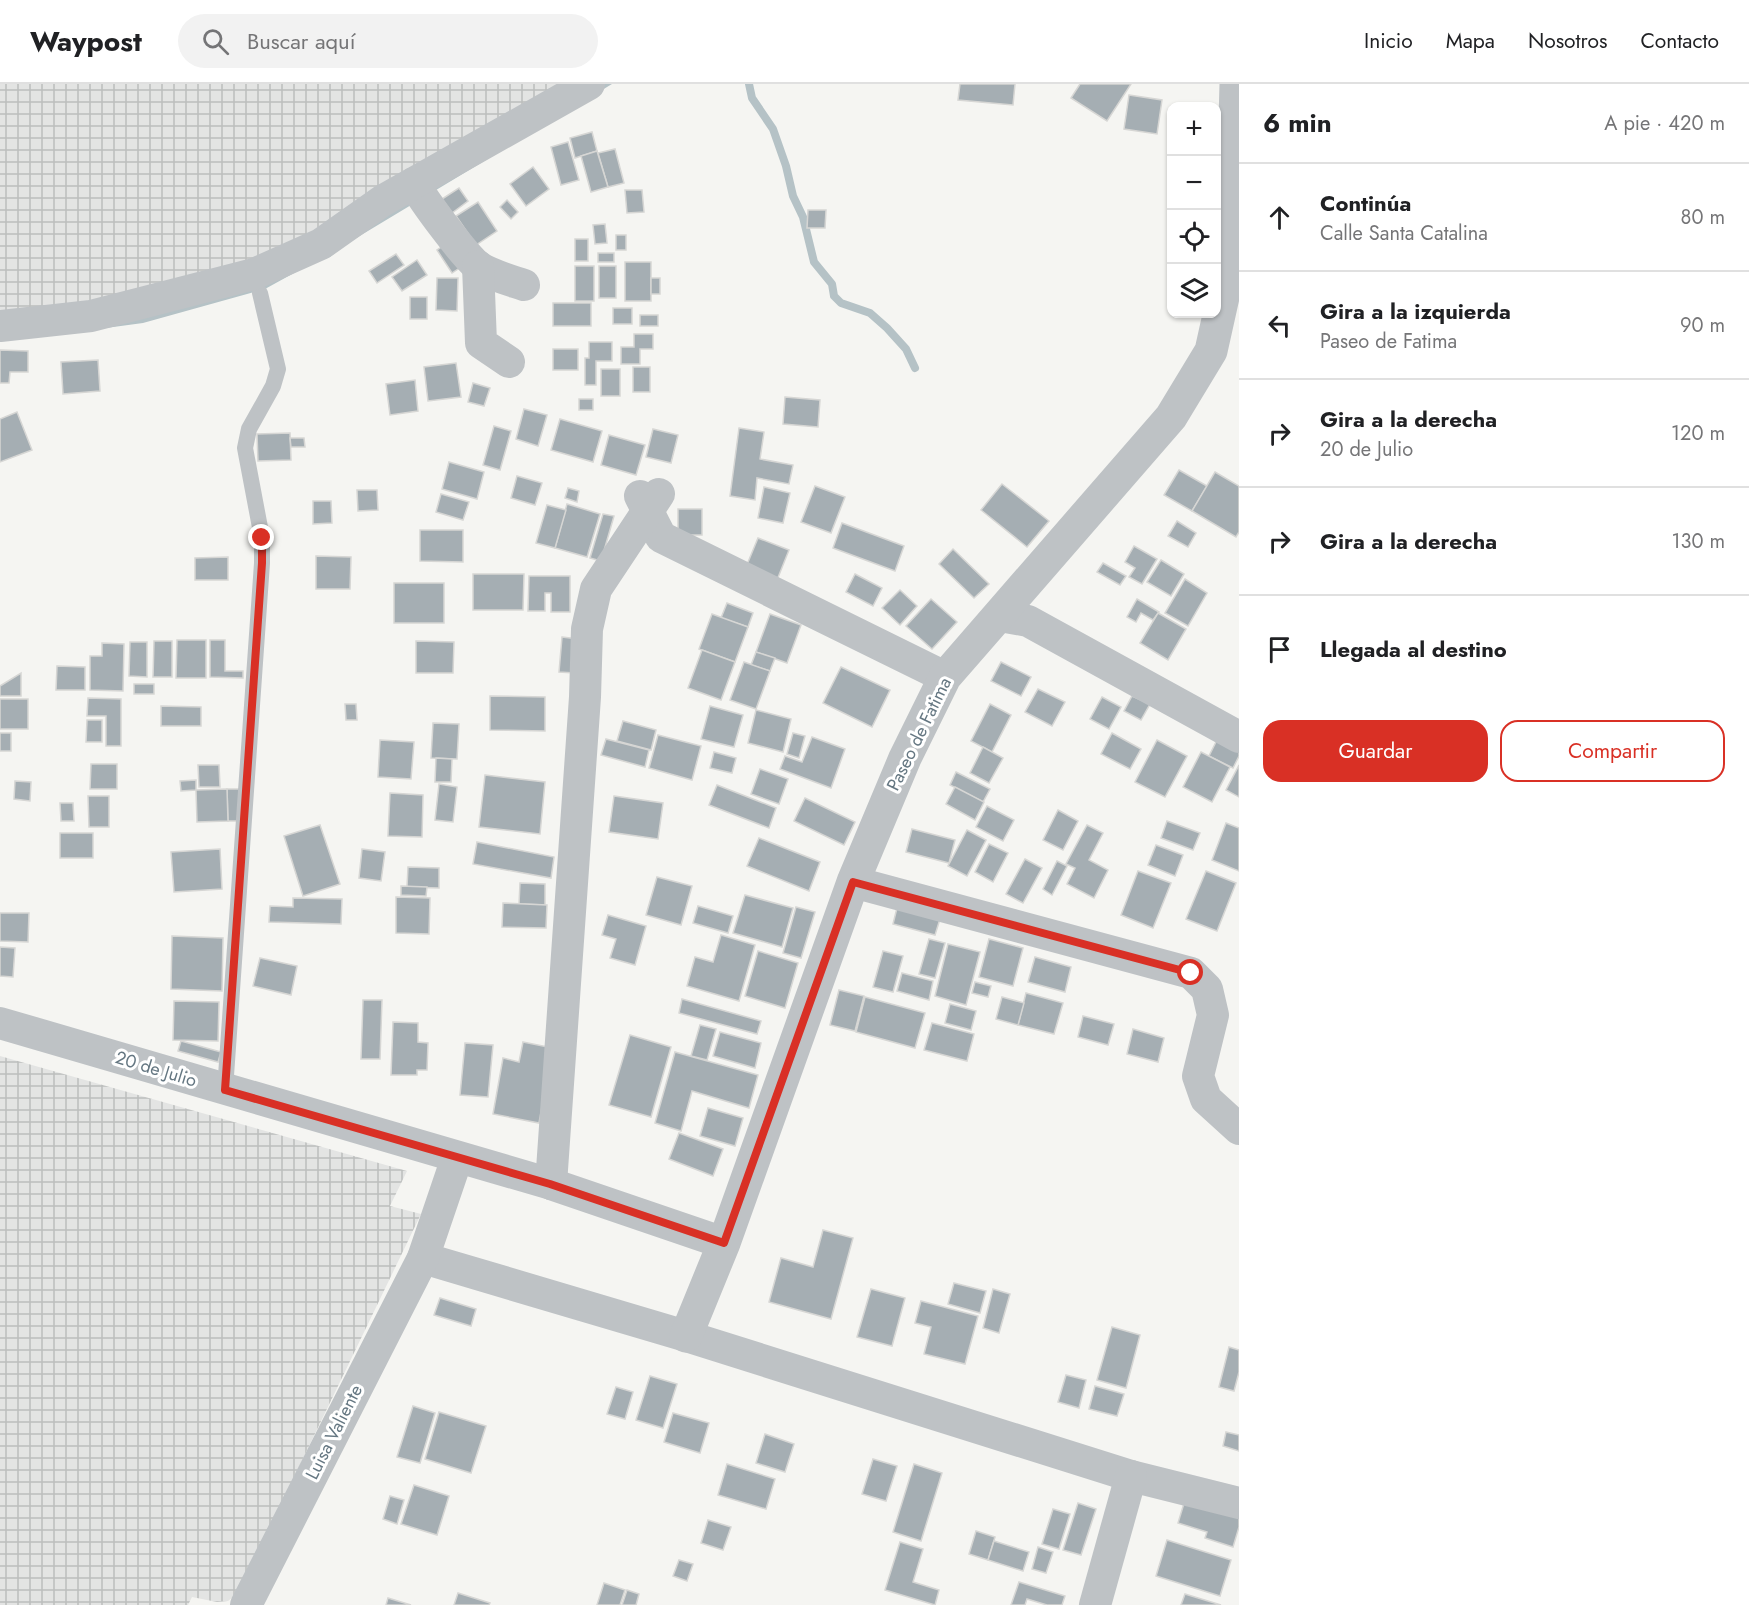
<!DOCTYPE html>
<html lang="es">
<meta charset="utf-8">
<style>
body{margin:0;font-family:Jost,sans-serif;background:#f2f2f2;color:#202124}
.controls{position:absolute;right:18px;top:18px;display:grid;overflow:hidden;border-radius:12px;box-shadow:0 2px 4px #0004}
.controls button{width:54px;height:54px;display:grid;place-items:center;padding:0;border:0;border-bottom:2px solid #e0e0e0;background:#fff;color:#202124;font:30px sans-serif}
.stop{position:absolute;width:18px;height:18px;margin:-14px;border:4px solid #d93025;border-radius:50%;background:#fff}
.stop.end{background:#d93025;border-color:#fff;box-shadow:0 2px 6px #0008}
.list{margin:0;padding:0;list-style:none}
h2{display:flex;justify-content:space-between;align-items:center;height:78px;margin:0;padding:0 24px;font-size:26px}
h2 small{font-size:20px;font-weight:400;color:#757577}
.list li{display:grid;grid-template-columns:39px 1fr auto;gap:18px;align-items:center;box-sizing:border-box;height:108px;padding:0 24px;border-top:2px solid #e0e0e0}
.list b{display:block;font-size:22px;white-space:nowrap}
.list p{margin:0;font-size:20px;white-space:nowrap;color:#757577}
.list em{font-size:20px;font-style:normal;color:#757577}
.actions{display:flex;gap:12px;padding:18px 24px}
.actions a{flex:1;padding:14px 0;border:2px solid #d93025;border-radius:18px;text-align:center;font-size:21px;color:#d93025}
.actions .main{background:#d93025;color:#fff}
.icon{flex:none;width:33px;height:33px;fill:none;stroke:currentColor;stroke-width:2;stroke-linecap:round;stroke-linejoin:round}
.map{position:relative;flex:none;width:1239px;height:1521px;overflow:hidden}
header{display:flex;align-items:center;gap:36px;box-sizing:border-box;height:84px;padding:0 30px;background:#fff;border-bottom:2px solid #e0e0e0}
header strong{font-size:28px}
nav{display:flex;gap:33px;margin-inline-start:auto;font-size:21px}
.search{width:420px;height:54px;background:#f2f2f2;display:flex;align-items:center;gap:15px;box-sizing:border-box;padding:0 21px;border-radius:33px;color:#757577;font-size:22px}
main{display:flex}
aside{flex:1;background:#fff}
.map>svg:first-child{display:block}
.industrial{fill:url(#industrial-grid)}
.water{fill:#b5c2c6}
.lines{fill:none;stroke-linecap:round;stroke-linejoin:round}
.stream{stroke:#b5c2c6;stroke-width:8}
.building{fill:#a5aeb3;stroke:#d6d6d4;stroke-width:1.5}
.service{stroke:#bec2c5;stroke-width:16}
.minor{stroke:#bec2c5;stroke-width:32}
.tertiary{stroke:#bec2c5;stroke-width:33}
.route{stroke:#d93025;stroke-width:8}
.labels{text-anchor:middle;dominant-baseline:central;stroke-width:6;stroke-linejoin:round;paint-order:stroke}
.street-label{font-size:18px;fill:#657782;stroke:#fff}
</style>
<header>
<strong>Waypost</strong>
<div class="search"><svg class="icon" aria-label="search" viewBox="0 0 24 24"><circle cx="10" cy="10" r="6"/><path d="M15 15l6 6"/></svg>Buscar aquí</div>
<nav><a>Inicio</a><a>Mapa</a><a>Nosotros</a><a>Contacto</a></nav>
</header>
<main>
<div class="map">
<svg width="1239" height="1521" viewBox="0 0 1239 1521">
<defs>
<pattern id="industrial-grid" width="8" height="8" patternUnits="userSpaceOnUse" patternTransform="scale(1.5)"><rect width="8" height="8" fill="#e3e4e3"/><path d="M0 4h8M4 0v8" fill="none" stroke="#bcbebd"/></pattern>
</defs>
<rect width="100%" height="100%" fill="#f5f5f2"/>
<!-- industrial -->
<g class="industrial">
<polygon points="0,0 588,0 339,144 194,197 89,217 0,229"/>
<polygon points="0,972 407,1087 390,1122 421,1130 242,1501 236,1511 228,1517 217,1518 192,1513 188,1521 0,1521"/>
</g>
<!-- water -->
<polygon class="water" points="602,0 612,0 343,162 330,173 314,178 265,205 143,239 91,246 188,220"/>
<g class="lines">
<!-- stream -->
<polyline class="stream" points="749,0 752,14 773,45 786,82 793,112 803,133 814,178 832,200 834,212 841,219 870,229 887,244 906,265 915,284"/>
</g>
<!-- building -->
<g class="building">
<polygon points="960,0 1015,0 1013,21 958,16"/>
<polygon points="1080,0 1131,0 1107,37 1071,14"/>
<polygon points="1129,11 1162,16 1157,50 1124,45"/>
<polygon points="1171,22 1176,22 1172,22 1172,84 1168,84"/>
<polygon points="592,48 597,67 575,74 570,54"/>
<polygon points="568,58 579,96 561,101 551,63"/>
<polygon points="615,65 624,99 608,103 598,69"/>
<polygon points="597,67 608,103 591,108 581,72"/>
<polygon points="533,83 549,105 526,122 510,100"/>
<polygon points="459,104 468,117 452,129 442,115"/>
<polygon points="625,106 642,106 644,128 627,129"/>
<polygon points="507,116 518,128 511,135 500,123"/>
<polygon points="478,118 497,147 476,161 456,132"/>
<polygon points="808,126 826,126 825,144 807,144"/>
<polygon points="605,140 607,159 595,160 593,141"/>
<rect x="616" y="151" width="10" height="15"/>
<rect x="575" y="155" width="13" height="22"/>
<polygon points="449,158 464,181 452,189 437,166"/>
<rect x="598" y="169" width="16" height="9"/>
<polygon points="396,170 404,181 377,199 369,187"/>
<polygon points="417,176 427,191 402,207 392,193"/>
<rect x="625" y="178" width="26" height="39"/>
<rect x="575" y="182" width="19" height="35"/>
<rect x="599" y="182" width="17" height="32"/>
<polygon points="437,194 458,194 457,227 436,226"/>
<rect x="651" y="194" width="9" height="16"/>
<rect x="410" y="213" width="17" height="22"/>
<rect x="553" y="219" width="38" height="23"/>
<rect x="613" y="224" width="19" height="16"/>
<rect x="640" y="231" width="18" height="11"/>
<polygon points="634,250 653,250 653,265 640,265 640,280 621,280 621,263 634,263"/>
<polygon points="589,258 612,258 612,277 596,277 596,301 585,301 585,274 589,274"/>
<rect x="553" y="265" width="25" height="21"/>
<polygon points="0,266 28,267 28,288 10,288 9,299 0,299"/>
<polygon points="98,276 100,307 63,310 61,278"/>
<polygon points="456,279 461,313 428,317 424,283"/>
<rect x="633" y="283" width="17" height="25"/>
<rect x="601" y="285" width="19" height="27"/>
<polygon points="415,296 418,327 390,331 386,300"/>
<polygon points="473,299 490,304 484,322 468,318"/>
<polygon points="785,313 820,316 818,343 783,340"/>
<rect x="579" y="315" width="14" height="11"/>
<polygon points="524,325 547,331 538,362 516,355"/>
<polygon points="17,328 32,366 0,378 0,335"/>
<polygon points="560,335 602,347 593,378 551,366"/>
<polygon points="494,342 511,347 500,386 483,381"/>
<polygon points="739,344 764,348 760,375 793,381 789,400 757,394 755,416 730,412"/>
<polygon points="653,345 678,351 671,379 646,373"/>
<polygon points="290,349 291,376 258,377 257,350"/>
<polygon points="609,351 645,361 636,391 601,381"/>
<polygon points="290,354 304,354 305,363 291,363"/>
<polygon points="449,378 484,388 477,415 442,405"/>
<polygon points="1179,386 1207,402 1192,427 1164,411"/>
<polygon points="1215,388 1239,402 1239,448 1236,453 1192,427"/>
<polygon points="517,392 542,399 535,421 511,414"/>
<polygon points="1002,400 1049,437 1027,463 981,426"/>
<polygon points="815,402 845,413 831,449 801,438"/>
<polygon points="764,403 790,409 783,439 758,434"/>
<polygon points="568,404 579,407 577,418 565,414"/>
<polygon points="357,406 377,406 378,426 358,427"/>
<polygon points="441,410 469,418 463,436 436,428"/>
<polygon points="313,417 331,417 332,439 313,440"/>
<polygon points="567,420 600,430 587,473 555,464"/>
<polygon points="547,421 566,426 555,464 536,459"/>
<rect x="678" y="425" width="24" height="26"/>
<polygon points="603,430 614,432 601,477 590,474"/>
<polygon points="1177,437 1196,449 1188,463 1168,452"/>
<polygon points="842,439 904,462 895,487 833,464"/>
<polygon points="420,446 463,446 463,478 420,477"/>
<polygon points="758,454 789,466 777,496 746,483"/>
<polygon points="1134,462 1157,475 1142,500 1129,493 1135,484 1125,478"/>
<polygon points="953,465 989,500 974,514 939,480"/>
<polygon points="316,472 351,473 350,505 316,505"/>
<polygon points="228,473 228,496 195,496 195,474"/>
<polygon points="1161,476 1184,490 1171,512 1147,498"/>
<polygon points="1103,479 1126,492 1120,501 1097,488"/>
<polygon points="473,490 524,490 523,526 473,526"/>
<polygon points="855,490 882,504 873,522 846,508"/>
<polygon points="529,492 570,492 570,528 551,528 551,509 545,509 545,527 528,527"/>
<polygon points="1185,495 1207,509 1188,542 1165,529"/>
<rect x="394" y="499" width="50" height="40"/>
<polygon points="900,506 917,522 900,541 882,524"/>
<polygon points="931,515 957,538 932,565 906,542"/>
<polygon points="1137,515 1159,528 1153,536 1141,529 1136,538 1127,533"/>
<polygon points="727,519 753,529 748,543 721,534"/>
<polygon points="1158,529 1186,545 1168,576 1140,559"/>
<polygon points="712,530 748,543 735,578 699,565"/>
<polygon points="770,530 801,541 787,579 756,568"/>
<polygon points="562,553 578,555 575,589 559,588"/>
<polygon points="177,556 206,556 206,594 176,594"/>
<polygon points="210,556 225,556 225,587 243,587 243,594 210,593"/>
<polygon points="154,557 172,557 172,593 153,593"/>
<polygon points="416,557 454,558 453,589 416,589"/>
<polygon points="130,558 147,558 147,593 129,592"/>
<polygon points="102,559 124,560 123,607 90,606 90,572 102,572"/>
<polygon points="702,566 735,578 721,616 688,604"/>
<polygon points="756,568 775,574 770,587 751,581"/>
<polygon points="744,578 770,587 756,625 730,616"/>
<polygon points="1001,578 1031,593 1021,612 991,597"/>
<polygon points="57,582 85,583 85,606 56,606"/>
<polygon points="841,583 890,606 872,643 823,619"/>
<polygon points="21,589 21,612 0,612 0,602"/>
<rect x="134" y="600" width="20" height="10"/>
<polygon points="1038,605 1065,618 1052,642 1025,628"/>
<polygon points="490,612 545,613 545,647 490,646"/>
<polygon points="1132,612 1150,620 1141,636 1124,627"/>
<polygon points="1102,613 1121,623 1109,645 1090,635"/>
<polygon points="88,614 121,615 121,662 106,662 106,632 87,632"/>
<rect x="0" y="615" width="28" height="30"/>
<polygon points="345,620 356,620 357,636 346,636"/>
<polygon points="990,620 1011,631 992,668 971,657"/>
<polygon points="161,622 201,623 201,642 161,642"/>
<polygon points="710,622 743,631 734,663 701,655"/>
<polygon points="756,626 791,635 783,668 748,659"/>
<polygon points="87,636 102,636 102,658 86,658"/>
<polygon points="623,637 656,646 651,666 617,657"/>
<polygon points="433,639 459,640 457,675 431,674"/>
<rect x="0" y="649" width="11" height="18"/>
<polygon points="793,649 805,652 799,674 787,670"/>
<polygon points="1112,649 1141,665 1130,685 1101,670"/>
<polygon points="658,651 701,662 692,696 649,684"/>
<polygon points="1219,652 1239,662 1239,672 1233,684 1209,672"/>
<polygon points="812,653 845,665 831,704 780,685 785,672 802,678"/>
<polygon points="606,655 649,666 645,683 601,671"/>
<polygon points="380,656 414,658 411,695 378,693"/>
<polygon points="1157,656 1187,672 1165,713 1135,698"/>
<polygon points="983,663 1003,674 989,699 970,689"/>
<polygon points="714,668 736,674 732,689 710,684"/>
<polygon points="1201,668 1230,683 1212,718 1183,703"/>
<polygon points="436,674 452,675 451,698 435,698"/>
<polygon points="91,680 117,680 117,705 90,705"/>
<polygon points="198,681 219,681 220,703 199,703"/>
<polygon points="1239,681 1239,713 1226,706"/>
<polygon points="760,685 788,695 779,720 751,710"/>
<polygon points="956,688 990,705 983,718 950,701"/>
<polygon points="485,691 545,698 540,750 479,743"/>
<polygon points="196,696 196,706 181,707 180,697"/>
<polygon points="15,697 31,698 30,717 14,715"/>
<polygon points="439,700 457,703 453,738 435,736"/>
<polygon points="717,701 776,724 769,744 709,721"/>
<polygon points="955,703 984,718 975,736 946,720"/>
<polygon points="227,705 242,705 243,737 228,737"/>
<polygon points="227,705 228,737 197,738 196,706"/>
<polygon points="390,709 423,711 422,753 388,752"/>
<polygon points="88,712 109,712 109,743 89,743"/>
<polygon points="614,712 663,719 658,755 609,748"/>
<polygon points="805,714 855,738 844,761 794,737"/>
<polygon points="60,719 73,719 74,737 61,737"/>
<polygon points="987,722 1014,736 1003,757 976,743"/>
<polygon points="1058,726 1078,737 1063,766 1043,756"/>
<polygon points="1167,737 1200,749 1193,766 1161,754"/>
<polygon points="1226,739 1239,744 1239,787 1212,776"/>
<polygon points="320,741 340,800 303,812 284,752"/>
<polygon points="1087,741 1103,749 1089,776 1108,786 1094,814 1067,800 1075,784 1066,780"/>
<polygon points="912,745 955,756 949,779 906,768"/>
<polygon points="967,746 986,756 967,792 948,782"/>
<rect x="60" y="749" width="33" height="25"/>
<polygon points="759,754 820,778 809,807 747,782"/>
<polygon points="477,758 554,773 551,794 473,780"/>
<polygon points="989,760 1008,769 993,798 975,788"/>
<polygon points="1156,761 1183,771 1175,792 1148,781"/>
<polygon points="220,765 222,805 174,808 171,768"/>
<polygon points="362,765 385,768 381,797 359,794"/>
<polygon points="1025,775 1042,784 1023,819 1006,810"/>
<polygon points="1057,777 1067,782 1052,811 1043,805"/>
<polygon points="408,783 439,784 439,804 407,803"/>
<polygon points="1138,787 1171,799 1153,844 1121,831"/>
<polygon points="1206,787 1236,799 1217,847 1186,835"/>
<polygon points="657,793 692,802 681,841 646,831"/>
<polygon points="520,799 545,800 545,821 519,820"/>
<polygon points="401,802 427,803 426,812 401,811"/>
<polygon points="745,811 793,824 782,863 733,849"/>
<polygon points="396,813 430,814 429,850 396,849"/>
<polygon points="293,814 342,815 341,840 269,838 270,822 293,823"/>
<polygon points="503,819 547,821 546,844 502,843"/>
<polygon points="698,822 733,832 728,849 693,839"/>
<polygon points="796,823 815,828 801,874 783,869"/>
<polygon points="897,824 940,835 935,851 893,840"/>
<polygon points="0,829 29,829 28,858 0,857"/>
<polygon points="608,831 646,842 635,881 610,874 616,855 602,851"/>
<polygon points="721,851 755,861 739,917 687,902 695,873 713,878"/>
<polygon points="172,852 223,854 222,907 171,905"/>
<polygon points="929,855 945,859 935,894 919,890"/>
<polygon points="989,855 1023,864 1013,902 979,893"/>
<polygon points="948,860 980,868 966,921 935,912"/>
<polygon points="0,863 15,864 13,893 0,892"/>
<polygon points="758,867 798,879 785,924 745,912"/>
<polygon points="883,867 903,872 893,908 873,903"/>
<polygon points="1035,873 1071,883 1065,908 1028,898"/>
<polygon points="260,874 297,882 291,911 253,902"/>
<polygon points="902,889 933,897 929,916 897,907"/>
<polygon points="975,898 991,902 988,913 972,909"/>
<polygon points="839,906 864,912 855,947 830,941"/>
<polygon points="1026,909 1063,919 1054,950 1018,941"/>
<polygon points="865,913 925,929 915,964 856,948"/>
<polygon points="1002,913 1024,919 1018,941 996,935"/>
<polygon points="682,915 761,937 757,950 679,929"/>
<polygon points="363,916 382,916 380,975 361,975"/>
<polygon points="174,917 219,918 218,957 173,956"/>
<polygon points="950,920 976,927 971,946 945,939"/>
<polygon points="1083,932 1114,940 1108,961 1078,953"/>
<polygon points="393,938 418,939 418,958 428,959 427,986 417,986 417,991 391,991"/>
<polygon points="932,939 974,950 967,977 924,966"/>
<polygon points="700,941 716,945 707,976 691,972"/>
<polygon points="1133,945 1164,954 1158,978 1127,970"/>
<polygon points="720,948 761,959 755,984 713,972"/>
<polygon points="630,951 671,963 651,1033 609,1021"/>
<polygon points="181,957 221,968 218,978 178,967"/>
<polygon points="523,958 553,964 539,1039 493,1030 503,974 519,978"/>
<polygon points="465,959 493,961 488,1013 460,1011"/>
<polygon points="675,968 758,991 749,1024 692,1007 681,1047 655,1039"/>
<polygon points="708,1024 743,1034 735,1062 700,1052"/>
<polygon points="679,1049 723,1065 713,1092 669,1075"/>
<polygon points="823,1146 853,1154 831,1235 769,1218 781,1174 813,1183"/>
<polygon points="954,1199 986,1207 980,1229 948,1220"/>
<polygon points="871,1205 905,1214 892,1262 857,1253"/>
<polygon points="993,1205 1010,1210 999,1249 983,1244"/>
<polygon points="440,1214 476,1225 471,1242 434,1231"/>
<polygon points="921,1217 978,1232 965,1280 924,1270 931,1243 915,1239"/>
<polygon points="1112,1243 1140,1251 1126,1304 1097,1296"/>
<polygon points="1229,1263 1239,1266 1239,1288 1234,1307 1219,1303"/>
<polygon points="1066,1291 1086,1296 1079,1324 1058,1318"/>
<polygon points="650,1292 677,1300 663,1344 636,1336"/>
<polygon points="1095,1302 1124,1310 1117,1332 1089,1325"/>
<polygon points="616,1303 633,1308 625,1335 607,1330"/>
<polygon points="413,1322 435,1329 420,1379 397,1373"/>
<polygon points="439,1328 486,1342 471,1389 425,1375"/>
<polygon points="673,1329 709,1339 700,1369 664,1358"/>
<polygon points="1226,1348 1239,1351 1239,1367 1223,1362"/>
<polygon points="765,1350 794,1360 785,1388 756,1379"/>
<polygon points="873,1375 897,1382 886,1417 862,1410"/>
<polygon points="727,1380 775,1395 766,1425 718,1411"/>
<polygon points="914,1380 942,1389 921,1457 893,1448"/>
<polygon points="414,1401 449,1412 437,1451 401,1440"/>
<polygon points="390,1412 404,1416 397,1440 383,1435"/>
<polygon points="1185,1416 1239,1433 1239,1443 1233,1463 1205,1454 1207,1448 1178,1439"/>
<polygon points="1078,1419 1096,1425 1081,1471 1063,1466"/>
<polygon points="1053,1425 1070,1430 1059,1465 1042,1460"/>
<polygon points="708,1436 731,1443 723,1466 701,1459"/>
<polygon points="976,1447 995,1453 988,1476 969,1470"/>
<polygon points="1167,1456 1231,1476 1220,1512 1156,1492"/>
<polygon points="994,1457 1029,1468 1023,1487 988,1476"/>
<polygon points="900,1458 923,1465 913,1498 939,1506 935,1521 885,1506"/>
<polygon points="1038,1463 1053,1468 1046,1489 1032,1485"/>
<polygon points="679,1476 693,1480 687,1497 673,1492"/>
<polygon points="1019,1498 1065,1512 1062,1521 1047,1521 1027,1515 1025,1521 1011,1521"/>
<polygon points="604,1499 625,1506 620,1521 597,1521"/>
<polygon points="627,1506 639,1510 636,1521 622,1521"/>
<polygon points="458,1509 490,1519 489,1521 454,1521"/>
<polygon points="1185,1510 1221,1521 1181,1521"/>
<polygon points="388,1514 411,1521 386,1521"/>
</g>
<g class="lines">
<!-- service -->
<polyline class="service" points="225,1006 262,479 262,454 245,364 249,345 273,302 278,285 260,209"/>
<!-- minor -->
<g class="minor">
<path d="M414,99C423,116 466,174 480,184C494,192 509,196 524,201"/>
<polyline points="478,182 481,259 509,278"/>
<polyline points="0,242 91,232 254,190 321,160 382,117 589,0"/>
<polyline points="640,412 661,453 945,593"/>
<polyline points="1000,532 1028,537 1239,653"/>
<polyline points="853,798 1191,889 1207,905 1213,931 1198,992 1206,1015 1239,1045"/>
<polyline points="0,939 551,1100 724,1159"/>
<polyline points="551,1100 585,613 587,545 596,505 659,410"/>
<polyline points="423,1174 686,1252 1131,1392 1239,1419"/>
<polyline points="246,1521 423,1174 457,1074"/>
<polyline points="1095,1521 1131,1392"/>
</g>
<!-- tertiary -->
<polyline class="tertiary" points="686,1252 724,1159 853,798 905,674 945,593 1171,333 1211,267 1231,177 1236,0"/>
</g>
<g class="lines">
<!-- route -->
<polyline class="route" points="262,454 262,479 225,1006 550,1100 724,1159 853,798 1191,889"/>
</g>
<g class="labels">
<!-- street labels -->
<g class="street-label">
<text transform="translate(919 650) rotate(-64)">Paseo de Fatima</text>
<text transform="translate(156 985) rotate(17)">20 de Julio</text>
<text transform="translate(334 1348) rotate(-63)">Luisa Valiente</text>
</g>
</g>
</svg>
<div class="controls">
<button>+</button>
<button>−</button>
<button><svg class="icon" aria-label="locate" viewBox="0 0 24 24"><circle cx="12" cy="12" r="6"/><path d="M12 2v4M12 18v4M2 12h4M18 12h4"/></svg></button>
<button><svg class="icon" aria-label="layers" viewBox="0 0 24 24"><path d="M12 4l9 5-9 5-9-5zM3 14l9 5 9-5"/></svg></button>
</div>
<div class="stop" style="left:1191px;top:889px"></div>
<div class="stop end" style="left:262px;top:454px"></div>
</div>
<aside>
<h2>6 min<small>A pie · 420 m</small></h2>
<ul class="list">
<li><svg class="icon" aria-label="ahead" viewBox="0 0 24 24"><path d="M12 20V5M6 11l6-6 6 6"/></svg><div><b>Continúa</b><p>Calle Santa Catalina</p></div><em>80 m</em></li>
<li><svg class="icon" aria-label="left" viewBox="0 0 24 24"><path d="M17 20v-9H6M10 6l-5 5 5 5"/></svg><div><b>Gira a la izquierda</b><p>Paseo de Fatima</p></div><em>90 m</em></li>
<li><svg class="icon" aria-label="right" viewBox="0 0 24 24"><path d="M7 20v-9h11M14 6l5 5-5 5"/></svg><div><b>Gira a la derecha</b><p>20 de Julio</p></div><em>120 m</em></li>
<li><svg class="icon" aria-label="right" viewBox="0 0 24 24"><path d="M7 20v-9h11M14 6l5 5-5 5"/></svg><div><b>Gira a la derecha</b></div><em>130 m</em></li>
<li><svg class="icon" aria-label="arrive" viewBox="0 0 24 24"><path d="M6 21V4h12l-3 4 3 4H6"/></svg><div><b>Llegada al destino</b></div></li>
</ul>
<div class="actions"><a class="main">Guardar</a><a>Compartir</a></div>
</aside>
</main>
